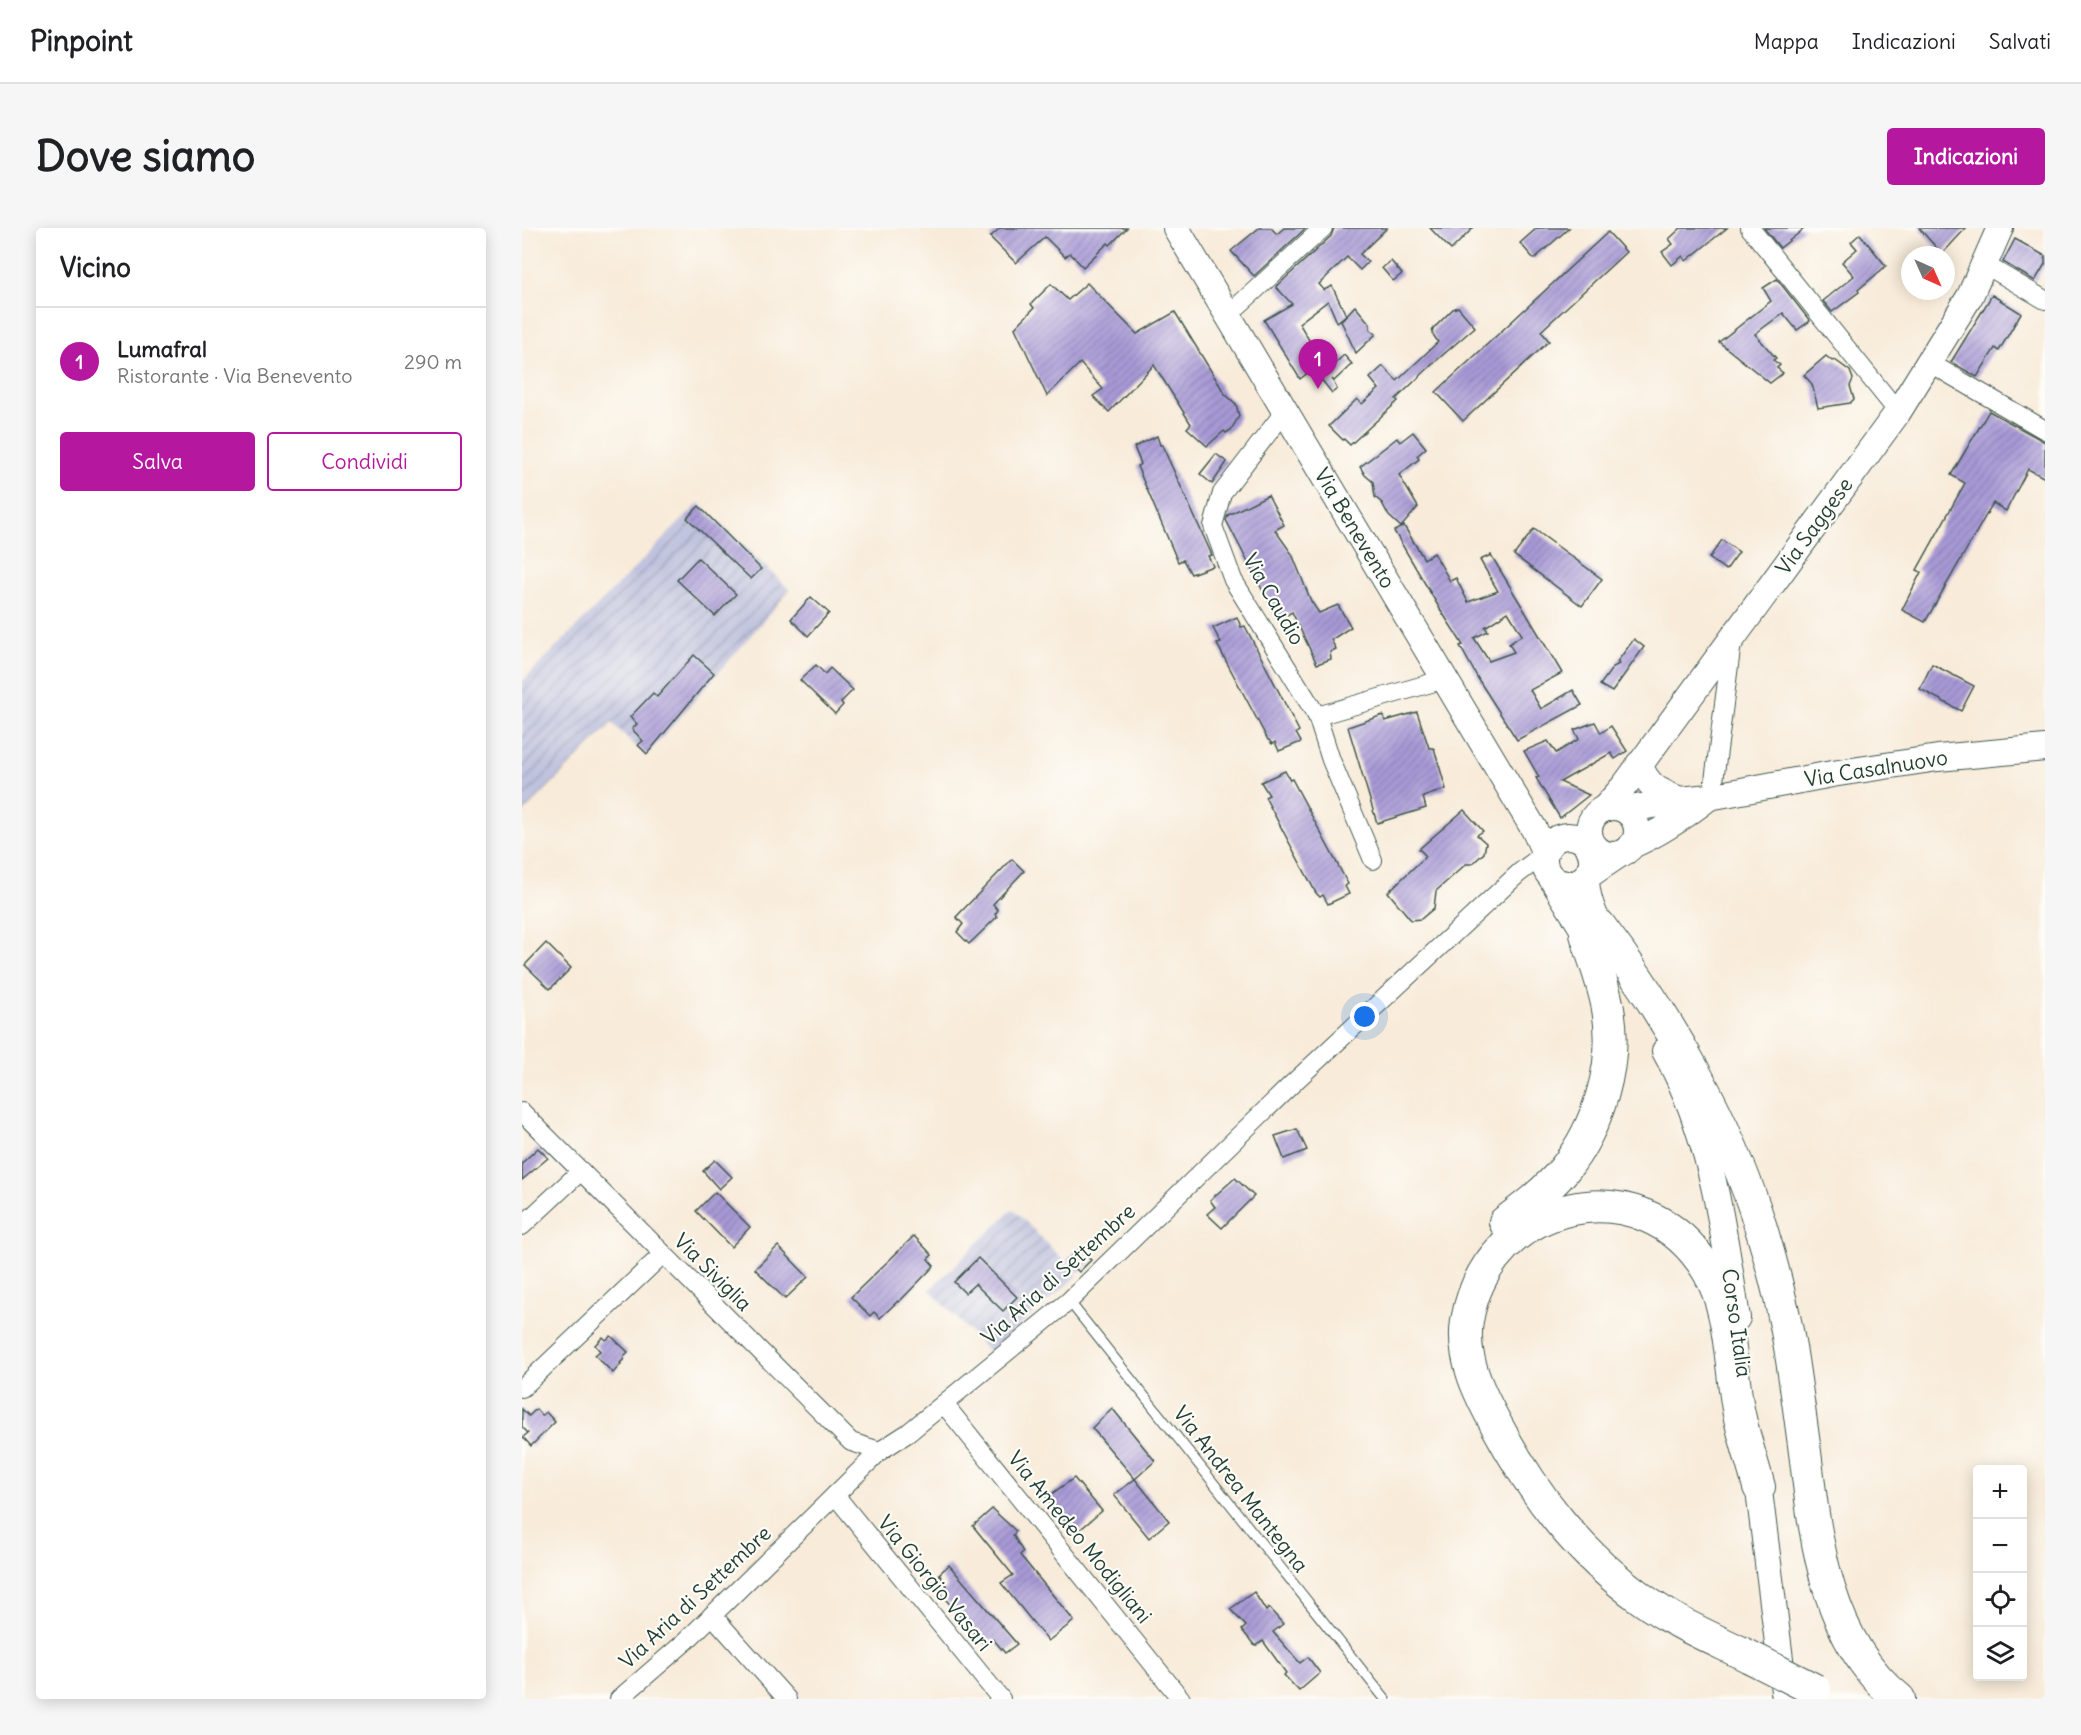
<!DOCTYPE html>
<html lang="it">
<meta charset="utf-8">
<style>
body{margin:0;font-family:Delius,sans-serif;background:#f6f6f6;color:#202124}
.controls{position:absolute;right:18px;bottom:18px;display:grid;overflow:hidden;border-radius:6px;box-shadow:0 3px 15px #0003}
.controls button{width:54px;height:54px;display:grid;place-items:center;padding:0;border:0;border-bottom:2px solid #e0e0e0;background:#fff;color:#202124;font:30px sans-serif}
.compass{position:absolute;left:1379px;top:18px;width:54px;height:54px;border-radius:50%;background:#fff;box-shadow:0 3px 15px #0003;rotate:135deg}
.you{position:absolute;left:843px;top:789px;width:21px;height:21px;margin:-15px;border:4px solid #fff;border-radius:50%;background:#1a73e8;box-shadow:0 0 0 9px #1a73e833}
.badge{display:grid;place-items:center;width:39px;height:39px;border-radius:50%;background:#b5179e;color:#fff;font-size:20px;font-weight:700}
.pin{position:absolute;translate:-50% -50px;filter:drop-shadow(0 2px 3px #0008)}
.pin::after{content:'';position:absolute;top:32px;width:21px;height:18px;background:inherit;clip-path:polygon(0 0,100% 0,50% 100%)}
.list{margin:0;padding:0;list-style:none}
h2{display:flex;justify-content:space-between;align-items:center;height:78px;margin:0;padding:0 24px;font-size:26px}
h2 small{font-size:20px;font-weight:400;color:#757577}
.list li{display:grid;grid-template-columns:39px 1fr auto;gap:18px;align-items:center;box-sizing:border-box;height:108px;padding:0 24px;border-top:2px solid #e0e0e0}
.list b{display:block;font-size:22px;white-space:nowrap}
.list p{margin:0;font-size:20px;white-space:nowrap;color:#757577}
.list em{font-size:20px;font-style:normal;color:#757577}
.actions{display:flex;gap:12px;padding:18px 24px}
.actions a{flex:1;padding:14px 0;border:2px solid #b5179e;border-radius:6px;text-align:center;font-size:21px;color:#b5179e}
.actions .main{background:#b5179e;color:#fff}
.icon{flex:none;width:33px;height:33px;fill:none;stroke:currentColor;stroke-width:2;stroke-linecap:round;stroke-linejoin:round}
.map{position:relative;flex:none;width:1523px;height:1471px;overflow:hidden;border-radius:6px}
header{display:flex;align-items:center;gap:36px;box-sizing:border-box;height:84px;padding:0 30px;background:#fff;border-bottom:2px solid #e0e0e0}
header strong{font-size:28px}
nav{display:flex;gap:33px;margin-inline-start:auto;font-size:21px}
.intro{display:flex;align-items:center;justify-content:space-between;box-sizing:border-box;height:144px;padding:0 36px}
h1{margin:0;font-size:42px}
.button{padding:15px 27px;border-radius:6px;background:#b5179e;color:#fff;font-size:21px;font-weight:700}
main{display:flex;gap:36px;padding:0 36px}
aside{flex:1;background:#fff;border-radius:6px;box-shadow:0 3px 15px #0003}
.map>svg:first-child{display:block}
.industrial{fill:url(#industrial-furrows)}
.building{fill:url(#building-hatch);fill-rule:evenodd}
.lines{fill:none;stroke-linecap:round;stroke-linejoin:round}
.lane-casing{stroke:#40574d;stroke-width:11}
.street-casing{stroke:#40574d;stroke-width:20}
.secondary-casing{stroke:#40574d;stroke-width:28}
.highway-casing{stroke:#40574d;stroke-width:34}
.lane{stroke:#fff;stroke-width:9}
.street{stroke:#fff;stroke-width:18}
.secondary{stroke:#fff;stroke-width:26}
.highway{stroke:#fff;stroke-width:32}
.highway-bridge-casing{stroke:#40574d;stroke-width:34;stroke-linecap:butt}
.highway-bridge{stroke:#fff;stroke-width:32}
.labels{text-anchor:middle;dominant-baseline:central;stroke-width:4.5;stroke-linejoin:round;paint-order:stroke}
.street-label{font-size:21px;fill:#1f3d34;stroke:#fdfcf7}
</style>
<header>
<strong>Pinpoint</strong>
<nav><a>Mappa</a><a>Indicazioni</a><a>Salvati</a></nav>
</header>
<div class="intro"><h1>Dove siamo</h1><a class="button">Indicazioni</a></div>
<main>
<aside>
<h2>Vicino<small></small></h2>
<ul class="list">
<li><span class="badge">1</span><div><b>Lumafral</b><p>Ristorante · Via Benevento</p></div><em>290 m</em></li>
</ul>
<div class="actions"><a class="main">Salva</a><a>Condividi</a></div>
</aside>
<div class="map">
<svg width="1523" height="1471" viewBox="0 0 1523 1471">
<defs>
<pattern id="industrial-furrows" width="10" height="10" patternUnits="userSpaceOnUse" patternTransform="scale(1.5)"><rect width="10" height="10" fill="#bfc2dd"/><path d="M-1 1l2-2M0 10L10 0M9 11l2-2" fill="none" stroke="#9b9fb4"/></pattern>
<pattern id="building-hatch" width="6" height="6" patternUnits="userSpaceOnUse" patternTransform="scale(1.5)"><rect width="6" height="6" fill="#a99ad7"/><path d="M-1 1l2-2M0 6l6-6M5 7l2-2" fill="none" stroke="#897faf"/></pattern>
</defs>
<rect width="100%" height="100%" fill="#fdfcf7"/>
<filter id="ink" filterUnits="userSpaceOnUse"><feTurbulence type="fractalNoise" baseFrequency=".0167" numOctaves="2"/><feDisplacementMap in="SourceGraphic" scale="12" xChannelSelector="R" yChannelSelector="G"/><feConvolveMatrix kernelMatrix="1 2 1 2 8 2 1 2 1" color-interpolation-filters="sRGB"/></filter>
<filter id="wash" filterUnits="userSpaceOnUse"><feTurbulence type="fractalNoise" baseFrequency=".008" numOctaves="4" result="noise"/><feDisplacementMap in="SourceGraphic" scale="24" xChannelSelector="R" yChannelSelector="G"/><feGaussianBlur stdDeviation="1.35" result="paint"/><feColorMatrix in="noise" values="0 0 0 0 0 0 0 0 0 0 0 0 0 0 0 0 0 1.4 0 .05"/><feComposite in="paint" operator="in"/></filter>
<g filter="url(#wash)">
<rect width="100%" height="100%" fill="#f8ebd9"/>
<!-- industrial -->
<g class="industrial">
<polygon points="177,275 268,362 124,528 90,495 0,586 0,454"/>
<polygon points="491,981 556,1047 467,1124 408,1062"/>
</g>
<g id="blocks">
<!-- building -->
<g class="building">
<polygon points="478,0 605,0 588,17 586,15 561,39 548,25 543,29 523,9 494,35 468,9"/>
<polygon points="737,0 749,0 755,6 762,0 784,0 732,48 709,23"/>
<polygon points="812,0 865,0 838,26 846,34 838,42 825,29 797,56 802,62 810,58 824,87 815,94 806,73 777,95 805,143 822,127 830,136 812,153 810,151 815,161 810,165 791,141 778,151 742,92 770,76 754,59 809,8"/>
<polygon points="908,0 951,0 929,22"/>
<polygon points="1015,0 1047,0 1012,31 998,15"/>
<polygon points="1159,0 1205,0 1164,33 1161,28 1150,37 1140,24 1151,16 1147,11"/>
<polygon points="1242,0 1283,0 1258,20"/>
<polygon points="1397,0 1444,0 1420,26"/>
<polygon points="1086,4 1104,24 1019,103 1027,113 941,193 914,164"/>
<polygon points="1338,6 1364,38 1336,62 1337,64 1310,84 1301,73 1332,48 1320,34 1335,21 1329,14"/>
<polygon points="1493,11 1523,28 1523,36 1513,53 1481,34"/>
<polygon points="869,33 880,46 871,53 860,40"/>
<polygon points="1255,51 1288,93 1275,102 1261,85 1233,106 1254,130 1251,132 1258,137 1255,140 1261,145 1248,155 1197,114 1249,73 1241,60"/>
<polygon points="565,55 615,106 653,84 703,166 714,176 717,188 709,202 704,205 702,203 685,218 665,200 669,196 632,137 587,184 571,168 581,161 558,135 525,168 493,100 512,80 509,76 529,56 546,72"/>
<polygon points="1470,67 1499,85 1477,123 1473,120 1455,149 1429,134"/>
<polygon points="833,78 848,96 848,101 854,106 834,125 819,93"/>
<polygon points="936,79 953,99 915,132 874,171 876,173 828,217 822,211 821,212 807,198 835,171 840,176 857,161 848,150 861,138 875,153 916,114 910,105 911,101 931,81"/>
<polygon points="1304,128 1310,133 1313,132 1328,143 1331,151 1328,158 1332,171 1328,175 1296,180 1290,156 1282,147"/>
<polygon points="1467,183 1523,214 1523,250 1506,241 1484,283 1471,275 1403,394 1380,382 1399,344 1395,342 1443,255 1429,247"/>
<polygon points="891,204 904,220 895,228 897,231 877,247 896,279 879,299 867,288 860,275 853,269 851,254 843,247 838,239 875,210 878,214"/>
<polygon points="635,208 638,217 640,217 690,327 686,328 691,338 669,346 661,332 656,334 615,238 619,236 612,219"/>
<polygon points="694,226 705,234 690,256 678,246"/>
<polygon points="746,267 762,297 753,302 770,326 789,373 797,385 816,377 829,399 809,412 814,421 808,424 809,431 795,436 770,384 756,392 704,292 706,287"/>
<polygon points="177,278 239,341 229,351 165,290"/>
<path d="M882,298L902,331L912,325L928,353L934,350L946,374L976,363L958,332L969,327L1040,445L1008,462L1019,481L1051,462L1060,477L995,512L958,454L938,418L941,417L918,381L872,303ZM986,384L1000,407L987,416L992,424L967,433L952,410L966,403L963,399Z"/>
<polygon points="1012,301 1080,351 1060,378 992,327"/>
<polygon points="1200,312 1217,324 1204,342 1187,330"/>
<polygon points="176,330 214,366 193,388 155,352"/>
<polygon points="289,369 307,385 286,408 269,391"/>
<polygon points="715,389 719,399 723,398 777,503 774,505 779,514 757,523 753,514 750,516 747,512 746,512 695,416 699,415 691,400"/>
<polygon points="1112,411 1122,419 1090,464 1078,457 1091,439 1097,436 1095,434"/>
<polygon points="172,427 192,445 125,526 116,517 121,513 110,501 115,496 108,489 131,465 135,469"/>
<polygon points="1410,436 1452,458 1439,483 1398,461"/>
<polygon points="294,437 303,446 308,440 331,462 319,474 321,477 313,486 278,452"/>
<polygon points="895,484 907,520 912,520 924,561 901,569 904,580 855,595 826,499 861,487 863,493"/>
<polygon points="1073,494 1079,505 1089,498 1105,523 1093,531 1089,525 1038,554 1067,567 1038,590 1014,550 1017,549 1002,523 1026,513 1034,525 1057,511 1052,502"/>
<polygon points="763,543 768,552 770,551 826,656 823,658 827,666 806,676 801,667 798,669 794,665 743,569 747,567 739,554"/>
<polygon points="942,582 961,603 955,607 964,615 962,625 950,636 944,636 914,663 912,680 899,691 889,692 866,664 904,628 897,621"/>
<polygon points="490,631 502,643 471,676 476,682 473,686 475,689 447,716 435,704 441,696 434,689"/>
<polygon points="24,715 49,740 28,761 3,737"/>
<polygon points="775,901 785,922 762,931 753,908"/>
<polygon points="16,920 26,930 0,952 0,935"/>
<polygon points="193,932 210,949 197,961 181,943"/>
<polygon points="713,950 732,968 700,1000 685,986 693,979 688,972"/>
<polygon points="193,964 228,999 209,1019 174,983"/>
<polygon points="392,1008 410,1027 406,1031 412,1038 377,1074 376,1073 358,1090 352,1084 348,1088 329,1069"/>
<polygon points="256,1018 286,1049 263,1071 233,1041"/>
<polygon points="557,1021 569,1032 557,1044 545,1032"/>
<polygon points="456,1030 495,1069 481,1083 453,1056 443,1065 432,1054"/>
<polygon points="89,1108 106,1124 101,1129 102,1131 98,1135 99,1136 91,1145 73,1127 78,1123 73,1117 81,1109 84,1112"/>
<polygon points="590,1180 633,1233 613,1251 570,1200"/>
<polygon points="0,1181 7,1188 14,1181 20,1188 24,1184 33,1194 9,1218 1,1209 6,1205 0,1199"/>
<polygon points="552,1250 580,1283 554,1305 524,1270"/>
<polygon points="613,1251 647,1293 627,1310 592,1267"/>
<polygon points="470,1281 494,1303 491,1307 501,1324 498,1327 552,1393 526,1413 479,1355 491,1347 451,1298"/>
<polygon points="427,1337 495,1416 483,1425 471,1411 462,1416 419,1366 425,1359 417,1346"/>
<polygon points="732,1364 744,1383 747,1380 761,1396 751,1404 778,1435 786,1429 798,1445 777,1463 762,1447 764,1445 741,1413 733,1418 720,1402 724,1398 708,1381"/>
</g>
</g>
</g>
<g filter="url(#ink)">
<use href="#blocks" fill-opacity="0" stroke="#40574d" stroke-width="1.5"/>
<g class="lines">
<!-- lane casing -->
<g class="lane-casing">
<polyline id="lane" points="547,1073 863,1471"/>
</g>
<!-- street casing -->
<g class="street-casing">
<g id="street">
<polyline points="1228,0 1376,184"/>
<polyline points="1462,36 1523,72"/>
<polyline points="706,87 801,0"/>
<polyline points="1408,135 1523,202"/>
<polyline points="763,183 700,265 691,298 711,352 795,488 809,532 851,632"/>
<polyline points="795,488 923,451"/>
<polyline points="1193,567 1192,553 1210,414"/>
<polyline points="0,884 329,1214 358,1223"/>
<polyline points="0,998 59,943"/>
<polyline points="0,1160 141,1026"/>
<polyline points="422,1176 659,1471"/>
<polyline points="313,1267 479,1471"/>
<polyline points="190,1387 265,1471"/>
<polyline points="97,1471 164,1413 358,1223 386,1205 547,1073 770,856 997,645 1023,625"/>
</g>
</g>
<!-- secondary casing -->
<g class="secondary-casing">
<g id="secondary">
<polyline points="654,0 1012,601 1023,625"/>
<path d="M1117,536C1126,559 1136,563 1158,572"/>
<circle cx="1091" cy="603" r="24"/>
<polyline points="1082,581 1103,557 1376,184 1448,68 1478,0"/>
<polyline points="1103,582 1158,572 1187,569 1310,546 1416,530 1523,520"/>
<circle cx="1046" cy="632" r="24"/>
<path d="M1110,617C1138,605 1163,588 1187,569"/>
<polyline points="1030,651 1064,706 1075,718"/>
<path d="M1085,714C1075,692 1064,674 1064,649L1098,626"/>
<path d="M1143,823C1189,906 1201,998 1215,1090"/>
<polyline points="1234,1239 1263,1471"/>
</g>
</g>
<!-- highway casing -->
<g class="highway-casing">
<g id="highway">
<path d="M1077,697C1145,786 1206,893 1239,1000C1251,1039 1261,1079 1268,1119C1274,1157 1279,1194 1284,1232C1294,1317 1306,1414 1377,1471"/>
<path d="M983,994C1003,979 1024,963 1041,943C1076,900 1096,836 1086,781C1082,756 1071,730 1064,706"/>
<path d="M1228,1429C1192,1411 1153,1395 1120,1371C1056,1325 1012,1267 975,1198C958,1167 939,1130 945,1093C965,971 1121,934 1186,1043C1209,1081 1208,1137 1216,1181C1221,1207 1230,1233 1237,1259"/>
</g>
</g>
<!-- lane -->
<use href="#lane" class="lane"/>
<!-- street -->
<use href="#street" class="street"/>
<!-- secondary -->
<use href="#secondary" class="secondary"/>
<!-- highway -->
<use href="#highway" class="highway"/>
<!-- highway-bridge casing -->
<g class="highway-bridge-casing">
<polyline id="highway-bridge" points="1228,1429 1293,1462"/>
</g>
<!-- highway-bridge -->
<use href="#highway-bridge" class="highway-bridge"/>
</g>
</g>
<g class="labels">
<!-- street labels -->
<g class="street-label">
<text transform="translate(1292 298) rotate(-54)">Via Saggese</text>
<text transform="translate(833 300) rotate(59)">Via Benevento</text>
<text transform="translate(752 371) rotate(60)">Via Caudio</text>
<text transform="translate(1354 540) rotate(-9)">Via Casalnuovo</text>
<text transform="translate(191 1044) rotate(45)">Via Siviglia</text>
<text transform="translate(536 1046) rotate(-42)">Via Aria di Settembre</text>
<text transform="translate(1215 1095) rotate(82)">Corso Italia</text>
<text transform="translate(719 1261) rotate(52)">Via Andrea Mantegna</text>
<text transform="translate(558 1309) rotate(51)">Via Amedeo Modigliani</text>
<text transform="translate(413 1355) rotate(51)">Via Giorgio Vasari</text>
<text transform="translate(173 1369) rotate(-43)">Via Aria di Settembre</text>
</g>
</g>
</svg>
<div class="controls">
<button>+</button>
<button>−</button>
<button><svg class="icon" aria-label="locate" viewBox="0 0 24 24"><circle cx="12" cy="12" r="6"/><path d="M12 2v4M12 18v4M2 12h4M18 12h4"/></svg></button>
<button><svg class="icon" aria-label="layers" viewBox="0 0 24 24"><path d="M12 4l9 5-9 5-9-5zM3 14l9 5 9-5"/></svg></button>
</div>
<svg class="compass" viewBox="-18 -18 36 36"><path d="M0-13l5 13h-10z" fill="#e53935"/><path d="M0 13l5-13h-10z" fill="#757577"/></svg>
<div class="you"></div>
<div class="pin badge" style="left:796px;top:161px">1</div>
</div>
</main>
